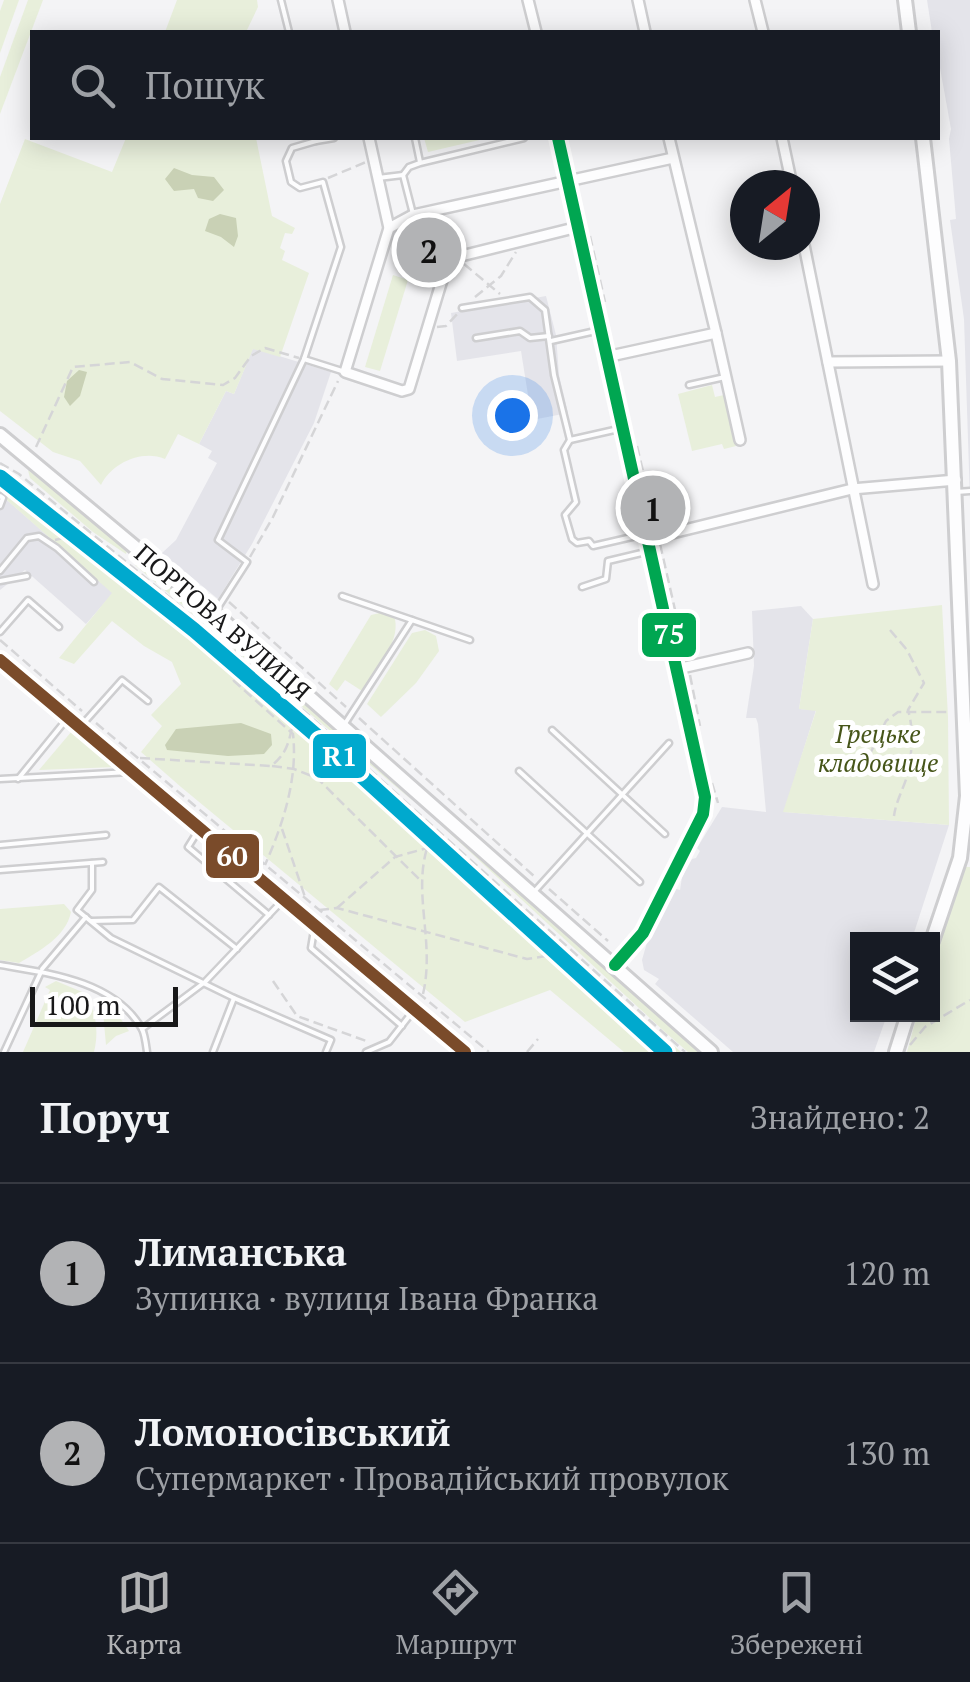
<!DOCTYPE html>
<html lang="uk">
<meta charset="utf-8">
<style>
body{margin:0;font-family:"PT Serif",serif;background:#242831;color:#f1f3f6}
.controls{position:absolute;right:30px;bottom:30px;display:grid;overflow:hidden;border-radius:0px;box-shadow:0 5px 25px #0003}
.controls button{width:90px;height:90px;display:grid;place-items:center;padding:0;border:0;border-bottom:2px solid #363941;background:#171b24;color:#f1f3f6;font:50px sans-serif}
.compass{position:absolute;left:730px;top:170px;width:90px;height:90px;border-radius:50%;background:#171b24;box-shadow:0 5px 25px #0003;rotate:30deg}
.scale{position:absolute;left:30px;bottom:25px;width:148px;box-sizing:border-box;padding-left:10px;border:5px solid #181819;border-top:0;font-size:28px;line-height:35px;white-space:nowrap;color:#181819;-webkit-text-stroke:8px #fff;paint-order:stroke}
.you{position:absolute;left:512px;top:415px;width:35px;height:35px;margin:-25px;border:8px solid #fff;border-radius:50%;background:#1a73e8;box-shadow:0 0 0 15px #1a73e833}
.badge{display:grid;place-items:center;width:65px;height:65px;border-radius:50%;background:#b2b3b5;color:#111;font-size:32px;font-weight:700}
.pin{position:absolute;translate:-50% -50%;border:5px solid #fff;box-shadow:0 2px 10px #0006}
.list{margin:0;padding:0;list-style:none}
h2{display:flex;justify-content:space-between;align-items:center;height:130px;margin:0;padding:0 40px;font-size:42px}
h2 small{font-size:32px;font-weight:400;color:#9ea1a6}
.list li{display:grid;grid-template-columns:65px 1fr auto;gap:30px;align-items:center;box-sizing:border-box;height:180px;padding:0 40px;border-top:2px solid #363941}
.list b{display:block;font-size:38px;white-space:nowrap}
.list p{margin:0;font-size:32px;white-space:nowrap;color:#9ea1a6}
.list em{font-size:32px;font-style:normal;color:#9ea1a6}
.icon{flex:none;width:55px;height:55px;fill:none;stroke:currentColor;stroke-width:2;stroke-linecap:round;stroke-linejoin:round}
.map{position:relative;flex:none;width:970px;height:1052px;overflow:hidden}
.search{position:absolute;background:#171b24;box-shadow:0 5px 25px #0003;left:30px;right:30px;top:30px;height:110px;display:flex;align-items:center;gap:25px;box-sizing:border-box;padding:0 35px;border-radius:0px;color:#9ea1a6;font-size:38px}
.sheet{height:490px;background:#171b24}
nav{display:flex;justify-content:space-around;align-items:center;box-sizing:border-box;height:140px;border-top:2px solid #363941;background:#171b24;font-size:28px;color:#9ea1a6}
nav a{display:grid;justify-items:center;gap:5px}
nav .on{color:#b2b3b5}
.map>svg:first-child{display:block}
.built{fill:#e4e4ea}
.green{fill:#e8efdb}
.forest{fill:#c9d1b5}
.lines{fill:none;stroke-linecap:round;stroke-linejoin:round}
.service-casing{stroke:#ceced0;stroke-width:9}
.minor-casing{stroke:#ceced0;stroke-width:14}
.secondary-casing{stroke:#ceced0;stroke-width:18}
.path{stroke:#d5d5d7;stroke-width:2.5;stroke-dasharray:10 5;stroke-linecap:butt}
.service{stroke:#fdfdfe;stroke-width:4}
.minor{stroke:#fdfdfe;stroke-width:9}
.secondary{stroke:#fdfdfe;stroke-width:12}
.bus-1-casing{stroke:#fff;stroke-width:20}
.bus-2-casing{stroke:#fff;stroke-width:20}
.bus-1{stroke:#00a651;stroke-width:12}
.bus-2{stroke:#7a4b2a;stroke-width:12}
.rail-1-casing{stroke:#fff;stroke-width:22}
.rail-1{stroke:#00a9ce;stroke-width:15}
.labels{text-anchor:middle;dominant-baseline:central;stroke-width:10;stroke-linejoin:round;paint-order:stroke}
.street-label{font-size:25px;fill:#181819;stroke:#fff}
.park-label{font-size:25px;font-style:italic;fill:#465519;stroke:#fff}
.line-badge{stroke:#fff;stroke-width:4}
.badge-label{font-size:28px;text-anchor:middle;font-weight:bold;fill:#fff}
</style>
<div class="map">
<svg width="970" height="1052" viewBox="0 0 970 1052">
<rect width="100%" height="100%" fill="#f4f4f6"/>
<!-- built -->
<g class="built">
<polygon points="927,0 970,0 970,500 964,319 950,220 956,219 949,139 951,129 938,57 938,32 932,32"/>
<polygon points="546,296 556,335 559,375 568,413 532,420 521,351 457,361 451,313"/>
<polygon points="253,348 331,372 314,423 252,544 218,599 162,553 176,540 217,463 208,458 212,451 199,444 226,391 234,394"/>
<polygon points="0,494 113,593 86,624 25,570 0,590"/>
<polygon points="801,606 813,619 799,709 816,710 784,812 949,825 912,939 858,939 858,1014 887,1015 874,1052 733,1052 655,984 659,979 644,970 642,960 648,939 673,888 680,890 682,877 692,859 696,858 700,851 697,848 722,807 766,812 758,724 756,718 746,718 754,666 752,611"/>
</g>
<!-- green -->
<g class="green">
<polygon points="4,0 19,0 0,53 0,11"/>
<polygon points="28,0 43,0 0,114 0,77"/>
<polygon points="177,0 257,0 258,7 246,32 165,32"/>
<path d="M126,138H256L272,216L295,228L292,234L285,233L280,248L285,251L282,260L309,273L280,357L253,349L234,394L226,391L199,444L178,434L165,459C141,449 111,464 101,485L80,461L53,452L0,411V204L25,139L112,172Z"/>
<polygon points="424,138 488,138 428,152"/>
<polygon points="393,275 408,280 380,371 365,367"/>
<polygon points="712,385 715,397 724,395 736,446 724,449 722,444 692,451 678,394"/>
<polygon points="0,468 67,517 288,700 681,1052 668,1052 318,735 185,621 0,475"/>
<polygon points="28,470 117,541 127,551 126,554 93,532 30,478"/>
<polygon points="0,481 123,578 297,726 364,789 660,1052 624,1052 550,990 465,1022 181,787 141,752 162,726 151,715 181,684 172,662 144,646 112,621 74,664 59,658 112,593 0,494"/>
<polygon points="138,563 155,572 313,709 414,802 135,565"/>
<polygon points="942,605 948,717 949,825 783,812 816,711 799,709 813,619"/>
<path d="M384,612L395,619C400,644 375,670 362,691L345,680L337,691L329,684L371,615Z"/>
<polygon points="425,630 436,636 439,651 416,683 381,717 367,704 412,633"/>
<polygon points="72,731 116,767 39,770"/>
<polygon points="430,815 436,817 700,1052 688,1052 666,1033"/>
<polygon points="965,867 970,867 970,1052 907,1052 917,1015 932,1014 933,963"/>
<path d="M64,904L71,912C66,937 39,951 19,963L0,960V909Z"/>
<path d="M56,981L87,994C96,1013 99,1032 94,1052H23L50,990L45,987Z"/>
<polygon points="102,1001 116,1012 129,1031 116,1036 106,1045"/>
</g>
<!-- forest -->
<g class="forest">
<polygon points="174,168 192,175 214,177 224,190 213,201 198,198 194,189 174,191 165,179"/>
<polygon points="220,214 236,218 238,236 234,247 221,237 205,231 209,219"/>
<polygon points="79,370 87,372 80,396 70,406 64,397 67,381"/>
<polygon points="241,723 271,734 272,745 264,754 228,756 167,750 165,745 176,729"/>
</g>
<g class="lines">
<!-- service casing -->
<g class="service-casing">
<g id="service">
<polyline points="281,0 289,32"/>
<polyline points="315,138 316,141 334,138"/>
<polyline points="415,138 420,162"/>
<polyline points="403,175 409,167 420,163 524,138"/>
<polyline points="378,178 403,175 413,214"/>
<polyline points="462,308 530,297 545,310 554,375 570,440 623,428"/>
<polyline points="476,338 520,331 530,338 549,336"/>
<polyline points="551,341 600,330"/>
<polyline points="304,359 345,372"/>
<polyline points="689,385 725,377"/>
<polyline points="570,440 564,450 576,502 565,515 572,539 577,543 589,541 593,546 645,534"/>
<polyline points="956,492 970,491"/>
<polyline points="0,496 3,498 0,506"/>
<polyline points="0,571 27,538 39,536 57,548 94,582"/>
<polyline points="0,581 27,576"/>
<polyline points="582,587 606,579 608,561 650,551"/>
<polyline points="342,596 412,620 346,722"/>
<polyline points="215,612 247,562 218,540 304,359 341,247 323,182 300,188 291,182 286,161 292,148 316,141"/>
<polyline points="412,620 470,640"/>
<polyline points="0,632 28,600 59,627"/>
<polyline points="81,726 122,680 148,701"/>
<polyline points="552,730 665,834"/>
<polyline points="519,771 640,882"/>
<polyline points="0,779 130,772"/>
<polyline points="18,779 66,720"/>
<polyline points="198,831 188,847 269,915"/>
<polyline points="0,845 106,835"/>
<polyline points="92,863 92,890 77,910 111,938 234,998 331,1040 326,1052"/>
<polyline points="0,870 103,862"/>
<polyline points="533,893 669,743"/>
<polyline points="91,921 133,920 159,887 237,949"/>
<polyline points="314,930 311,948 402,1026"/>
<path d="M0,965C48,973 115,981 142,1029C145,1035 146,1045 147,1052"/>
<polyline points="42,969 86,917"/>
<polyline points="142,1029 205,982 284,899"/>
<polyline points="4,1052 41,972"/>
<polyline points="213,1052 234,998"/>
<polyline points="366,1052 389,1042 414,1010"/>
</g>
</g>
<!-- minor casing -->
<g class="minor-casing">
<g id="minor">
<polyline points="338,0 345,32"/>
<polyline points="528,0 536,32"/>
<polyline points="638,0 645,32"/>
<polyline points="755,0 763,32"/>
<polyline points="369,138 389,228 345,372 402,391 409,389 446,267 457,257 578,227"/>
<polyline points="558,138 705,797 703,814 643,933 615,965"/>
<polyline points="782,138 792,185"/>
<polyline points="389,228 413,215 673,158"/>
<polyline points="804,245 873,584"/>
<polyline points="716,333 740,440"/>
<polyline points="606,357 716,333 669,138"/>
<polyline points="828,362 949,361"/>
<polyline points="648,539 852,489 956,480"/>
<polyline points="0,660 465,1052"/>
<polyline points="677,669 748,653"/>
</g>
</g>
<!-- secondary casing -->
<g class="secondary-casing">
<g id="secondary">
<polyline points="905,0 909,32"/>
<polyline points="923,138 949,361 967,796 960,858 932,941"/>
<polyline points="0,435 214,613 711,1052"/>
<polyline points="896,1052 908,1014"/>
</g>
</g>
<!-- path -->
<g class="path">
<polyline points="328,178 366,162"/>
<polyline points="590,236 605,302"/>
<polyline points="464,264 500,294"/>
<polyline points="475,297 501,276 516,252"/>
<polyline points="437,327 446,326 458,313"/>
<polyline points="637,446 656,526"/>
<polyline points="36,447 73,367 130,362 162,379 223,385 235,378 251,356 265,348 299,358"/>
<polyline points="0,463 19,474 263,674 685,1052"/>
<polyline points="55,540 74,535 91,535"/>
<polyline points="660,544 686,658"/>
<polyline points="250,557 273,517 338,381"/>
<polyline points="229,602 346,707"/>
<path d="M890,630L907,650L924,683L908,710C914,729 912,757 907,776C903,790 896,801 894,816"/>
<polyline points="0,640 82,711"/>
<path d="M234,652L228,668L234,681L293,734C298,779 283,824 265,865"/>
<polyline points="690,675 700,726"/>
<polyline points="359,718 535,877"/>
<polyline points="96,723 489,1052"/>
<path d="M140,758L271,766C296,747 286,727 301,710"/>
<polyline points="272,766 294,769 317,778 421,881"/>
<polyline points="850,776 867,760 886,721 898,712 951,712"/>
<polyline points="712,783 718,803"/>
<polyline points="282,829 305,897"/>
<polyline points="549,889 608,941"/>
<polyline points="337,908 395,857 427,848 441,833"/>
<polyline points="319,910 337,908 527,959 559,954 578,957"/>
<polyline points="273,981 297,1016 369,1042"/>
<path d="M423,994C435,943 413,895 427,848"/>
<polyline points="910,1045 925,1027 970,1000"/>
<polyline points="527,1052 538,1039"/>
</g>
<!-- service -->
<use href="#service" class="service"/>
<!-- minor -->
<use href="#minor" class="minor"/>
<!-- secondary -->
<use href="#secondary" class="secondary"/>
<!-- bus-1 casing -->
<g class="bus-1-casing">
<polyline id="bus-1" points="558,138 705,797 703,814 643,933 615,965"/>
</g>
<!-- bus-2 casing -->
<g class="bus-2-casing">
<polyline id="bus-2" points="0,660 465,1052"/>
</g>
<!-- bus-1 -->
<use href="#bus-1" class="bus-1"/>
<!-- bus-2 -->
<use href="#bus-2" class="bus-2"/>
<!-- rail-1 casing -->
<g class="rail-1-casing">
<polyline id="rail-1" points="0,477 194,630 333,750 665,1052"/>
</g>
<!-- rail-1 -->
<use href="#rail-1" class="rail-1"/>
</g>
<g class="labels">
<!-- street labels -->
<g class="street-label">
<text transform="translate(223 622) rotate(41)">ПОРТОВА ВУЛИЦЯ</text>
</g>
<!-- park labels -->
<g class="park-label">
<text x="878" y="733">Грецьке<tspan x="878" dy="29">кладовище</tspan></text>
</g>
</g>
<g class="line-badge">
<rect x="640" y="611" width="58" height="48" rx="10" fill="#00a651"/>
<rect x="311" y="732" width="57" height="48" rx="10" fill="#00a9ce"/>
<rect x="204" y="832" width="57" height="48" rx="10" fill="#7a4b2a"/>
</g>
<g class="badge-label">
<text x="669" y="644">75</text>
<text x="340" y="766">R1</text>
<text x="232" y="866">60</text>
</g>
</svg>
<div class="controls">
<button><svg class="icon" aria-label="layers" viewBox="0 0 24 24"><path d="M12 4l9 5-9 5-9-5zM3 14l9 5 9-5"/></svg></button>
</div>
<svg class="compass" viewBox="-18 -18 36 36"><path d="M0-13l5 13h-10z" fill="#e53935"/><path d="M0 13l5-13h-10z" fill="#9ea1a6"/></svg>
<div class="scale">100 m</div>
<div class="you"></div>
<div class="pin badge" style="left:653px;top:508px">1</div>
<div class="pin badge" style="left:429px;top:250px">2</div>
<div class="search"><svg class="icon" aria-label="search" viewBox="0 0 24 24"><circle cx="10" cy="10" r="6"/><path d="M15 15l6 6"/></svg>Пошук</div>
</div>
<section class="sheet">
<h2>Поруч<small>Знайдено: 2</small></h2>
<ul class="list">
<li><span class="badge">1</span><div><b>Лиманська</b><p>Зупинка · вулиця Івана Франка</p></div><em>120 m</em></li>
<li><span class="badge">2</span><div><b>Ломоносівський</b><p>Супермаркет · Провадійський провулок</p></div><em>130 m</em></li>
</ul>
</section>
<nav>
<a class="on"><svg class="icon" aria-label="map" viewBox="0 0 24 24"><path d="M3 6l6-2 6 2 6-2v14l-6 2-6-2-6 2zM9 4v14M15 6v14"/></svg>Карта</a>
<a><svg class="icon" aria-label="directions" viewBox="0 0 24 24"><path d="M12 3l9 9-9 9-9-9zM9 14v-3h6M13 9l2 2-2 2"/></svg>Маршрут</a>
<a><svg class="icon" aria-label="saved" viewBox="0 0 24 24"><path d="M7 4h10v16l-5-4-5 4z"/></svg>Збережені</a>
</nav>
